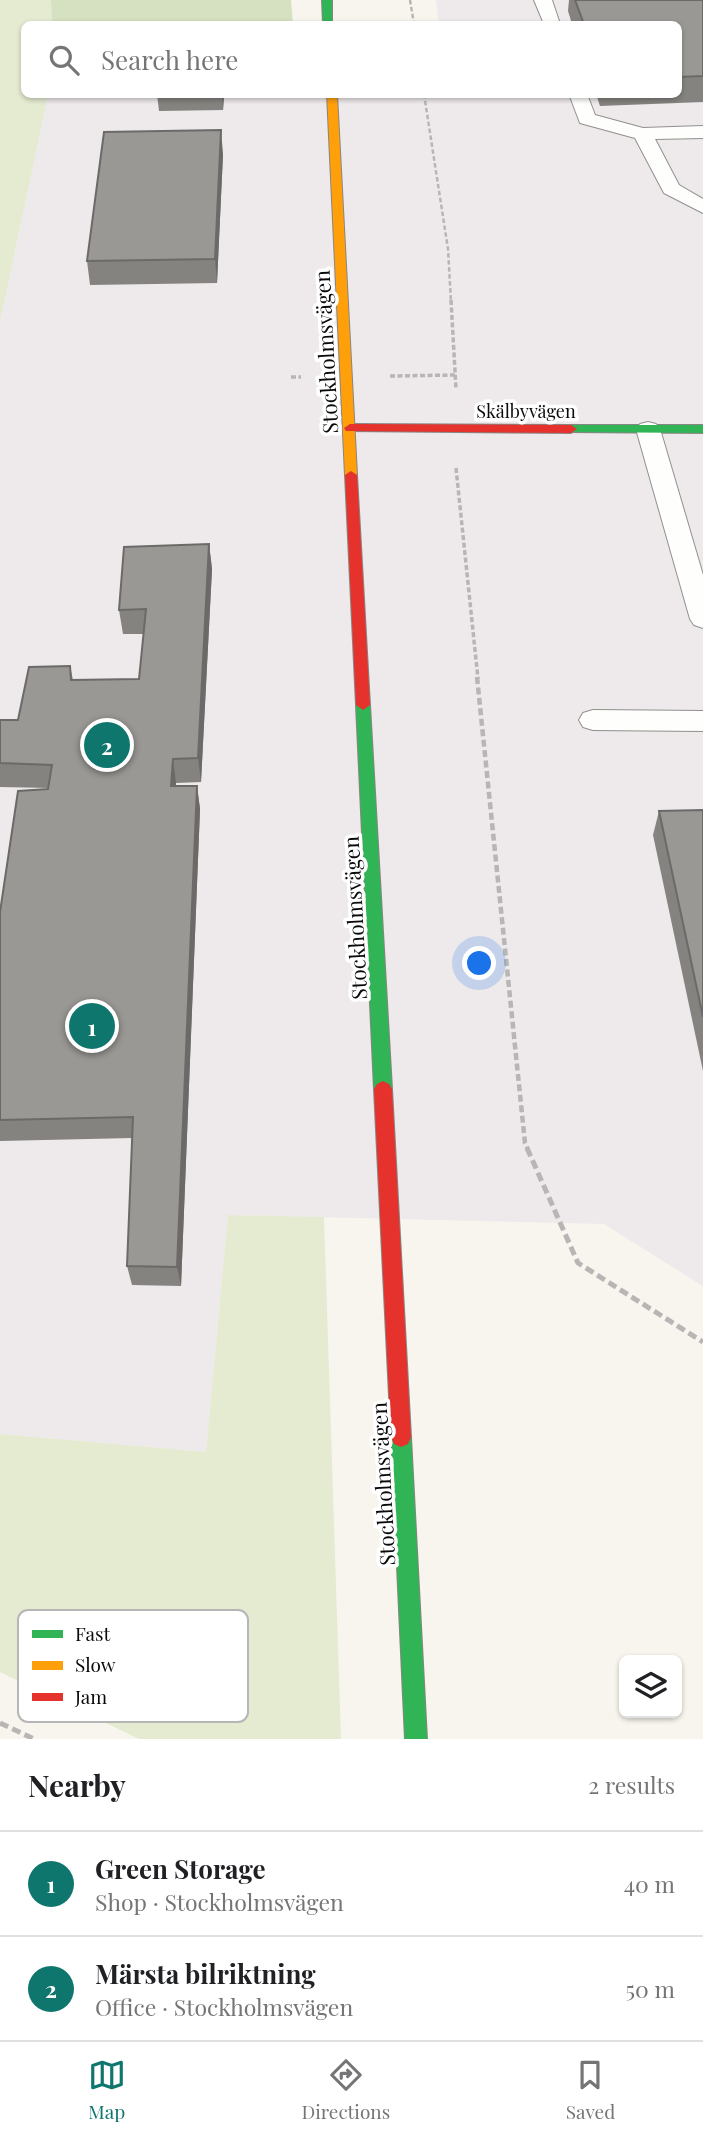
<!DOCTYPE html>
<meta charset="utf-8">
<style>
body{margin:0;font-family:"Playfair Display",serif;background:#f2f2f2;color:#202124}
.controls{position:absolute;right:21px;bottom:21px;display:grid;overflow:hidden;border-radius:10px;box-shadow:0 2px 5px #0004}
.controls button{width:63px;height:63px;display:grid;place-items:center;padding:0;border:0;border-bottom:2px solid #e0e0e0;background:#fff;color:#202124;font:35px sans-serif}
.you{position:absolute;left:480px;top:964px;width:24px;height:24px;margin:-18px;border:5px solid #fff;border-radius:50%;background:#1a73e8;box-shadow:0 0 0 10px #1a73e833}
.badge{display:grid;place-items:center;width:46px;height:46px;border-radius:50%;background:#0f766e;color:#fff;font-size:23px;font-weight:700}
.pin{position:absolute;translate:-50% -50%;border:4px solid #fff;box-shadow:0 2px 7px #0006}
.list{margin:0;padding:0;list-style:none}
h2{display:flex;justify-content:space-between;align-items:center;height:91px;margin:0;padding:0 28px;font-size:30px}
h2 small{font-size:23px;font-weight:400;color:#757577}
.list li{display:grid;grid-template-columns:46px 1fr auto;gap:21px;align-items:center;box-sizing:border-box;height:105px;padding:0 28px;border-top:2px solid #e0e0e0}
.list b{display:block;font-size:26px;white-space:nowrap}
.list p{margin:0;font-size:23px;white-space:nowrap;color:#757577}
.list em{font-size:23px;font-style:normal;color:#757577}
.icon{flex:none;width:38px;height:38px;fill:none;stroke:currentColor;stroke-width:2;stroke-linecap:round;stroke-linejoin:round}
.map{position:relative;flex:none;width:703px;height:1739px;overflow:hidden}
.search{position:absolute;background:#fff;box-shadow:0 2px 5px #0004;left:21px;right:21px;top:21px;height:77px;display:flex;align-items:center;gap:18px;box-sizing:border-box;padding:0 24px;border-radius:10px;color:#757577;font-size:26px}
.sheet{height:301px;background:#fff}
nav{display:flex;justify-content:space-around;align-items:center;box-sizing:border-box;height:98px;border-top:2px solid #e0e0e0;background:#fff;font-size:19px;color:#757577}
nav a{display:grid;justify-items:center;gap:4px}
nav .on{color:#0f766e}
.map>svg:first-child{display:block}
.industrial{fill:#eee9eb}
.green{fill:#e4ebd1}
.forest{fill:#d5e1c0}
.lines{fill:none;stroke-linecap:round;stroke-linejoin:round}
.lane-casing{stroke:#91908d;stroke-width:2}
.fast-casing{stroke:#888683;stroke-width:2}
.slow-casing{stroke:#888683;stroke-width:2}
.jam-casing{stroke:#888683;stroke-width:2}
.path-far3{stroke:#b7b6b5;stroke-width:2.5;stroke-dasharray:4.5 2.5;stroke-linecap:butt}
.path-far2{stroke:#b7b6b5;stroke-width:3.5;stroke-dasharray:5 2.5;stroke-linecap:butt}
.path-far1{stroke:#b7b6b5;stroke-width:4.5;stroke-dasharray:7 3.5;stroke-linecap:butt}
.path{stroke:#b7b6b5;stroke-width:5;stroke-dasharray:9 4.5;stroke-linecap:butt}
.lane{fill:#fefefc;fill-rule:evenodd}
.fast{fill:#30b455;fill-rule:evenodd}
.slow{fill:#ff9f0a;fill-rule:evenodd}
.jam{fill:#e5322d;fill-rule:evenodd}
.wall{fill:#84837f}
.shaded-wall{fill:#6c6a68}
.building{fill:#9a9894;stroke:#6c6a68;stroke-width:2}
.labels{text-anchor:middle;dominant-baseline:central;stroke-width:7;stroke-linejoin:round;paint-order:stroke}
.far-street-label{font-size:18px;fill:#0a0a0a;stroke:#fff}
.street-label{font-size:21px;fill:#0a0a0a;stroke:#fff}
.key{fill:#fff;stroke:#b6b6b6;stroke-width:2}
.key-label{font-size:19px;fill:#0a0a0a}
</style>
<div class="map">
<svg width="703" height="1739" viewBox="0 0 703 1739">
<rect width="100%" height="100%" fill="#f8f5ee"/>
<!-- industrial -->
<polygon class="industrial" points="436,0 703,0 703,1286 604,1224 228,1215 206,1452 0,1434 0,322 48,95 678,94 678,24 439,24"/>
<!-- green -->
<g class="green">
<polygon points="0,0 51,0 52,24 24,24 24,94 48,95 0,322"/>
<polygon points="228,1215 324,1217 341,1739 139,1739 0,1672 0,1434 206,1452"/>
</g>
<!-- forest -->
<polygon class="forest" points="51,0 291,0 293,24 52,24"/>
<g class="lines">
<!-- lane casing -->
<g class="lane-casing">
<g id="lane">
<polygon points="534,0 552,0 560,24 544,24"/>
<polygon points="569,94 587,94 595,115 643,128 703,126 703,138 655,139 679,185 703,199 703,213 664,193 635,138 580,123"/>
<polygon points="648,422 656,424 660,429 703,575 703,628 694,625 690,619 636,429 640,424"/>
<polygon points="593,710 703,711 703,731 593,730 583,727 579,720 583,713"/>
</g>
</g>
<!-- fast casing -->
<g class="fast-casing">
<g id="fast">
<polygon points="322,0 332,0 332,24 323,24"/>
<polygon points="571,425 703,425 703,433 567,432 565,429"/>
<polygon points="363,700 370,705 392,1089 389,1094 383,1097 377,1094 374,1089 356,705"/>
<polygon points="401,1427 408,1430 411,1437 427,1739 405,1739 391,1437 394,1430"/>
</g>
</g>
<!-- slow casing -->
<g class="slow-casing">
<polygon id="slow" points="327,94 337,94 357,475 351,479 345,475"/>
</g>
<!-- jam casing -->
<g class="jam-casing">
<g id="jam">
<polygon points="350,424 571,425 577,429 571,433 346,431 344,428"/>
<polygon points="351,471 357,475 370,705 363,710 356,705 345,475"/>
<polygon points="383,1081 389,1084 392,1089 411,1437 408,1444 401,1447 394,1444 391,1437 374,1089 377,1084"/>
</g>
</g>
<!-- path-far3 -->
<g class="path-far3">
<polyline points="410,0 414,24"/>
<polyline points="424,94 448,249 451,302"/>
</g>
<!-- path-far2 -->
<g class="path-far2">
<polyline points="451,300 456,389"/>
<polyline points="390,376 456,375"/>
<polyline points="291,377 301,377"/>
<polyline points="456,468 478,679"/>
</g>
<!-- path-far1 -->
<polyline class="path-far1" points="477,677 525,1143 528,1150"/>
<!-- path -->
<g class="path">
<polyline points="527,1148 578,1263 703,1342"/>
<polyline points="0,1723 34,1739"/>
</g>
<!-- lane -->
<use href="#lane" class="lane"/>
<!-- fast -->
<use href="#fast" class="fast"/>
<!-- slow -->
<use href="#slow" class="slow"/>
<!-- jam -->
<use href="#jam" class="jam"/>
</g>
<!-- wall -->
<g class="wall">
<polygon points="569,0 703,0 703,102 600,106 596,94 678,94 678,24 572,24 568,11"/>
<polygon points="157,94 224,94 223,110 159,111"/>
<polygon points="223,154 217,283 90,285 87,261"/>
<polygon points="209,544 212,569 201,782 176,783 176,786 197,786 200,809 181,1286 132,1285 127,1266 132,1138 0,1141 0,912 49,788 0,787 0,720 18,720 70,666 73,680 139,679 144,634 123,634 119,610"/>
<polygon points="703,810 703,1071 653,835 659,811"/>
</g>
<!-- shaded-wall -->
<g class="shaded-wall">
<polygon points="222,94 224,94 223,110"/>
<polygon points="221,130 223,154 217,283 215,259"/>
<polygon points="209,544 212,569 201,782 198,758"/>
<polygon points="173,759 176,783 174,810 171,786"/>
<polygon points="197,786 200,809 181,1286 177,1267"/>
</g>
<!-- building -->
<g class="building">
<polygon points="575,0 703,0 703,76 678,77 678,24 584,24"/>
<polygon points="221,130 215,259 87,261 104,132"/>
<polygon points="209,544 198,758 173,759 171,786 197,786 177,1267 127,1266 133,1117 0,1120 0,912 18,791 48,789 52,765 0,763 0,720 18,720 29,667 70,666 71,680 139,679 146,609 119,610 124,547"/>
<polygon points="703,810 703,1017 659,811"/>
</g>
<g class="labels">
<!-- far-street labels -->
<g class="far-street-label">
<text x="526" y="411">Skälbyvägen</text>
</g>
<!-- street labels -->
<g class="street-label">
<text transform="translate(325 352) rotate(-93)">Stockholmsvägen</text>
<text transform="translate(354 918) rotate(-93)">Stockholmsvägen</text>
<text transform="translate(382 1484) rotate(-93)">Stockholmsvägen</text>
</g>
</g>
<!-- legend -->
<rect x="18" y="1610" width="230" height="112" rx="10" class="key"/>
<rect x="32" y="1630" width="31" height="8" fill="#30b455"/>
<rect x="32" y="1661" width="31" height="9" fill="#ff9f0a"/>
<rect x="32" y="1693" width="31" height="8" fill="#e5322d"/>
<g class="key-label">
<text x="75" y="1641">Fast</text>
<text x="75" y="1672">Slow</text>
<text x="75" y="1704">Jam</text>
</g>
</svg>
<div class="controls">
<button><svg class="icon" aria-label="layers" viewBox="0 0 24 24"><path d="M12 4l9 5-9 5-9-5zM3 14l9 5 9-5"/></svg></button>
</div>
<div class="you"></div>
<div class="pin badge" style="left:92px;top:1026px">1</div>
<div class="pin badge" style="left:107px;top:745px">2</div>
<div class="search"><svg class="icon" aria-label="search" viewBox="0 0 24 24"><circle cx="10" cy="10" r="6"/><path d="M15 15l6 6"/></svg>Search here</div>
</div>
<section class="sheet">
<h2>Nearby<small>2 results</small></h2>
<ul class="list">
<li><span class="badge">1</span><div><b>Green Storage</b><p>Shop · Stockholmsvägen</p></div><em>40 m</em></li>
<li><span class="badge">2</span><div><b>Märsta bilriktning</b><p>Office · Stockholmsvägen</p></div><em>50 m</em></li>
</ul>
</section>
<nav>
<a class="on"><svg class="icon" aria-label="map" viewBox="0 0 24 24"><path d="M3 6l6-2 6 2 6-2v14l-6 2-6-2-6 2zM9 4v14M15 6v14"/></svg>Map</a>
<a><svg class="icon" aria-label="directions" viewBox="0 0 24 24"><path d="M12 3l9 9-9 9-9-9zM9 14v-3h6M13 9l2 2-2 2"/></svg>Directions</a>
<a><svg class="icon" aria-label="saved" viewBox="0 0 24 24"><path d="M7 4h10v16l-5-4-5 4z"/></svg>Saved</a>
</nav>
